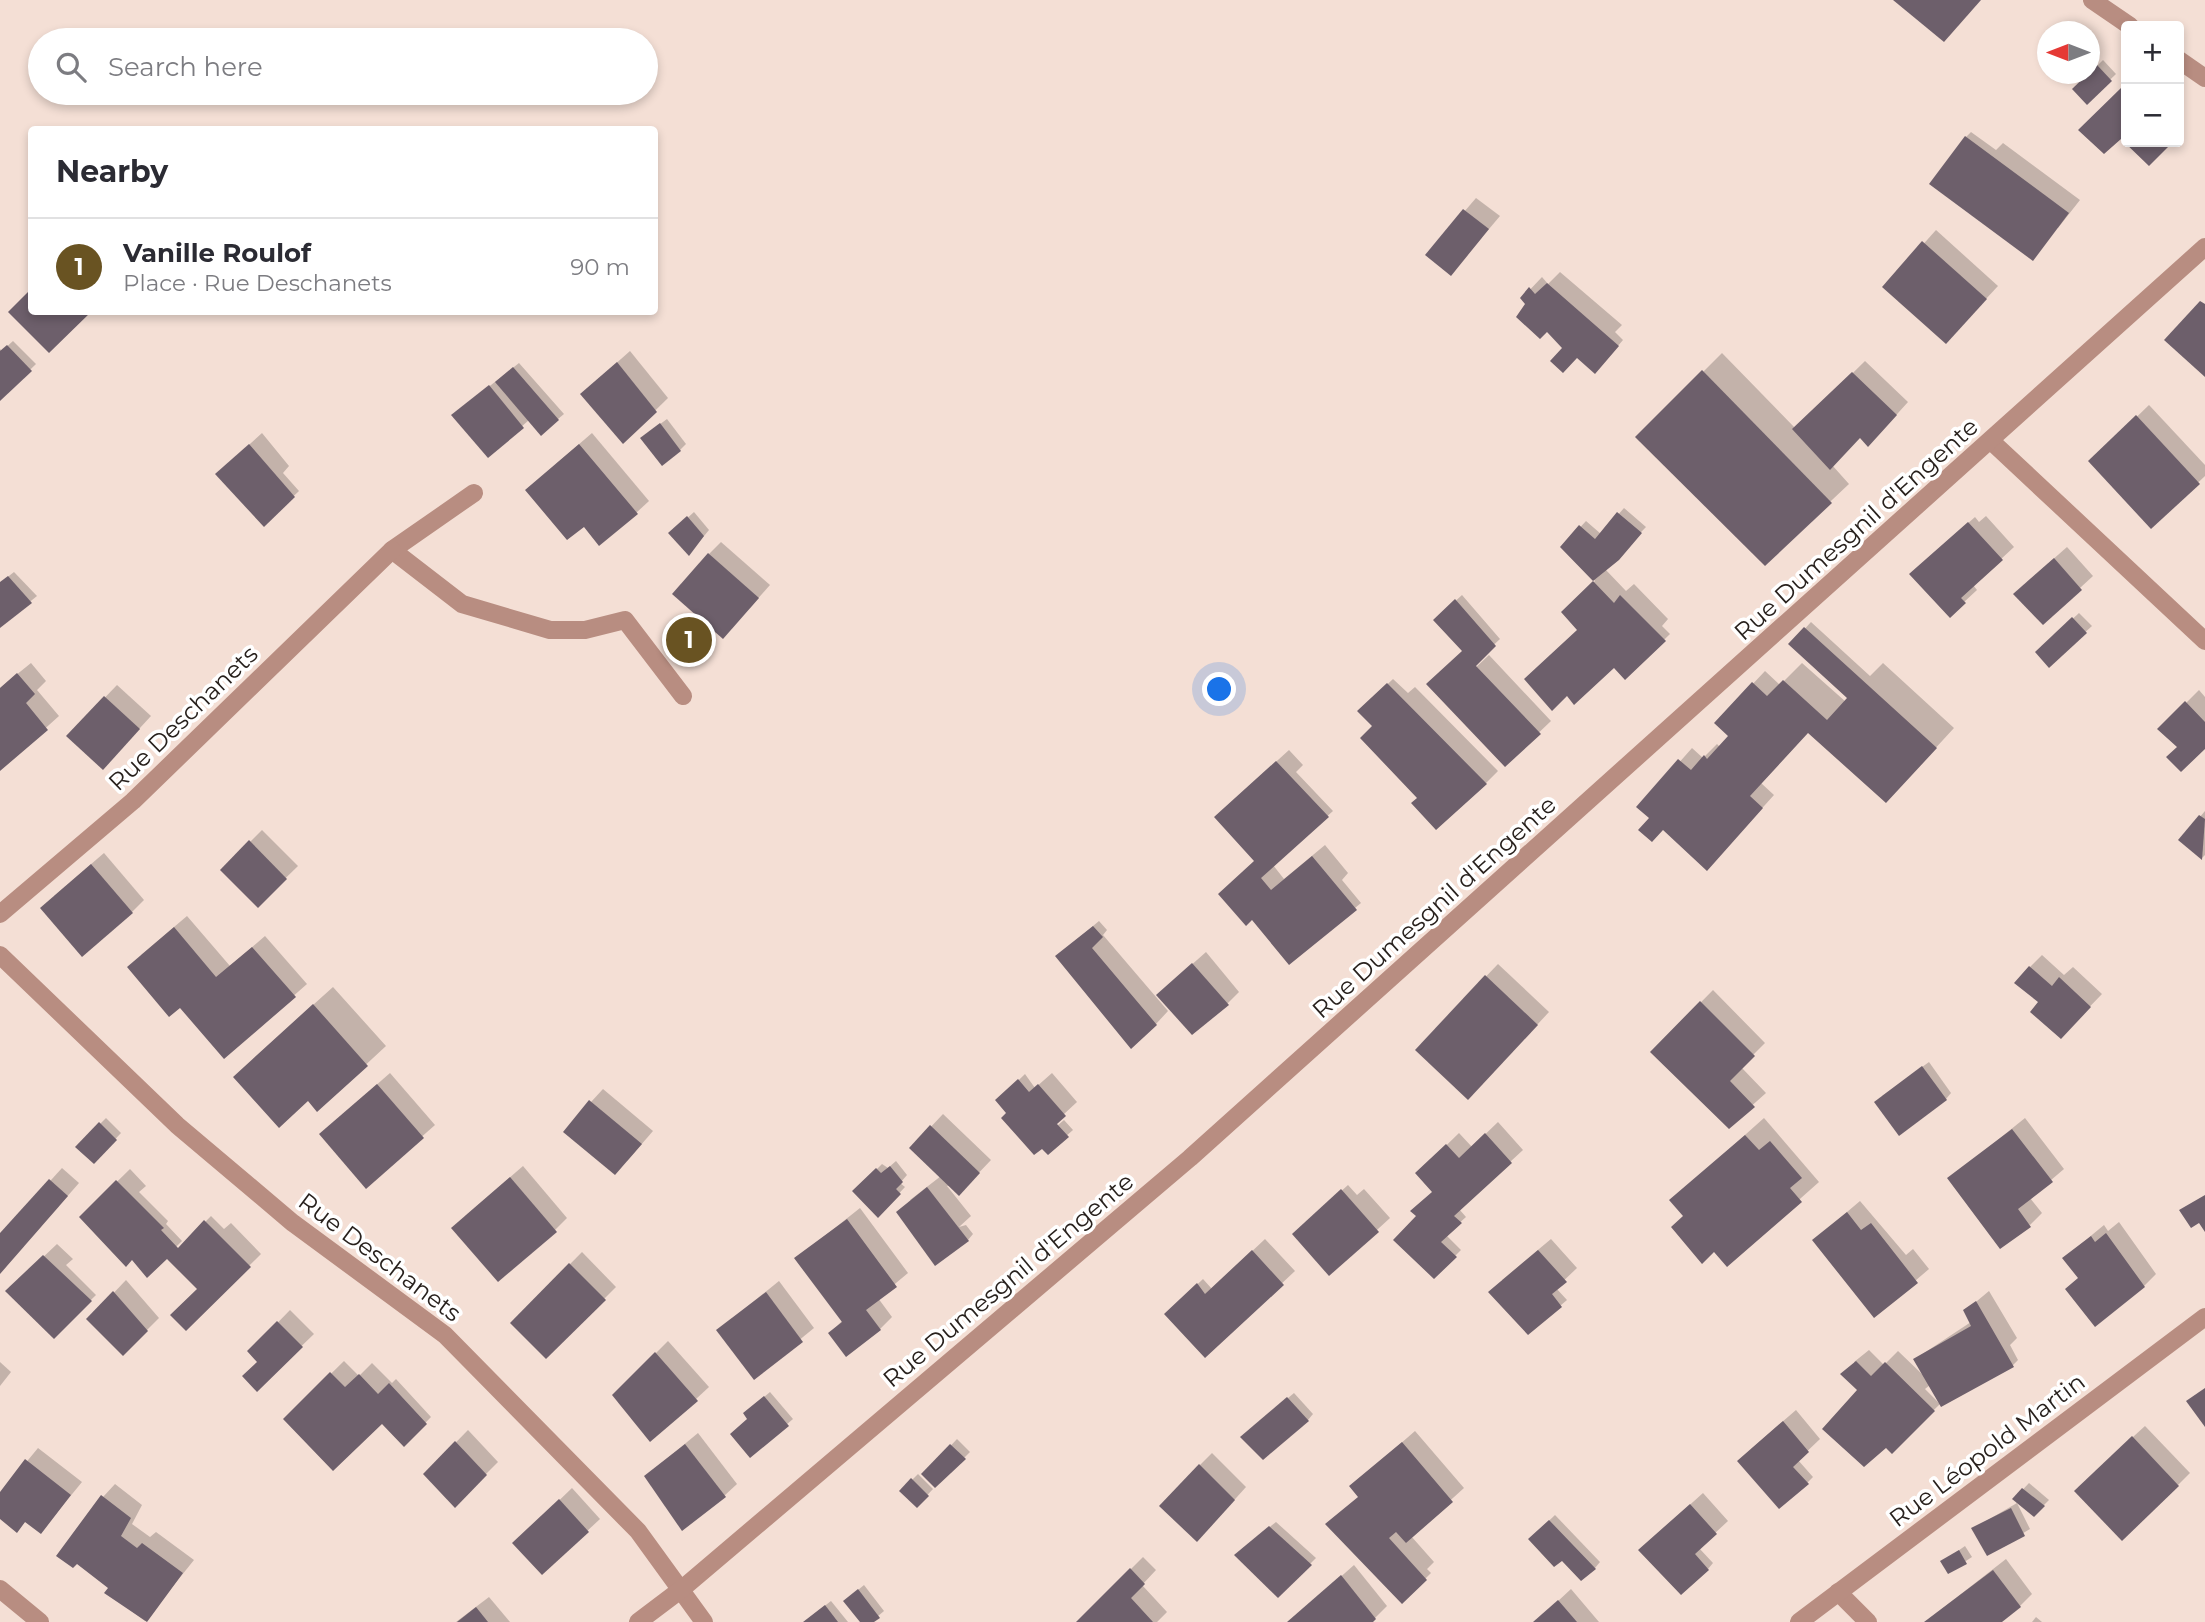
<!DOCTYPE html>
<meta charset="utf-8">
<style>
body{margin:0;font-family:Montserrat,sans-serif;background:#f7f7f7;color:#2b2b33}
.controls{position:absolute;right:21px;top:21px;display:grid;overflow:hidden;border-radius:7px;box-shadow:0 4px 10px #0003}
.controls button{width:63px;height:63px;display:grid;place-items:center;padding:0;border:0;border-bottom:2px solid #e1e1e2;background:#fff;color:#2b2b33;font:35px sans-serif}
.compass{position:absolute;left:2037px;top:21px;width:63px;height:63px;border-radius:50%;background:#fff;box-shadow:0 4px 10px #0003;rotate:270deg}
.you{position:absolute;left:1220px;top:690px;width:24px;height:24px;margin:-18px;border:5px solid #fff;border-radius:50%;background:#1a73e8;box-shadow:0 0 0 10px #1a73e833}
.badge{display:grid;place-items:center;width:46px;height:46px;border-radius:50%;background:#695322;color:#fff;font-size:23px;font-weight:700}
.pin{position:absolute;translate:-50% -50%;border:4px solid #fff;box-shadow:0 2px 7px #0006}
.list{margin:0;padding:0;list-style:none}
h2{display:flex;justify-content:space-between;align-items:center;height:91px;margin:0;padding:0 28px;font-size:30px}
h2 small{font-size:23px;font-weight:400;color:#7c7c81}
.list li{display:grid;grid-template-columns:46px 1fr auto;gap:21px;align-items:center;box-sizing:border-box;height:98px;padding:0 28px;border-top:2px solid #e1e1e2}
.list b{display:block;font-size:26px;white-space:nowrap}
.list p{margin:0;font-size:23px;white-space:nowrap;color:#7c7c81}
.list em{font-size:23px;font-style:normal;color:#7c7c81}
.icon{flex:none;width:38px;height:38px;fill:none;stroke:currentColor;stroke-width:2;stroke-linecap:round;stroke-linejoin:round}
.map{position:relative;flex:none;width:2205px;height:1622px;overflow:hidden}
.search{position:absolute;background:#fff;box-shadow:0 4px 10px #0003;left:28px;top:28px;width:630px;height:77px;display:flex;align-items:center;gap:18px;box-sizing:border-box;padding:0 24px;border-radius:38px;color:#7c7c81;font-size:26px}
.panel{position:absolute;background:#fff;box-shadow:0 4px 10px #0003;left:28px;top:126px;width:630px;height:189px;border-radius:7px}
.map>svg:first-child{display:block}
.shadow{fill:#0003}
.building{fill:#6d5f6b}
.lines{fill:none;stroke-linecap:round;stroke-linejoin:round}
.minor{stroke:#b88d81;stroke-width:18}
.labels{text-anchor:middle;dominant-baseline:central;stroke-width:7;stroke-linejoin:round;paint-order:stroke}
.street-label{font-size:24px;fill:#28211d;stroke:#fff}
</style>
<div class="map">
<svg width="2205" height="1622" viewBox="0 0 2205 1622">
<rect width="100%" height="100%" fill="#f4dfd5"/>
<!-- shadow -->
<g class="shadow">
<polygon points="2103,60 2116,74 2087,102 2074,89"/>
<polygon points="2126,85 2126,142 2170,142 2149,164 2121,137 2081,130"/>
<polygon points="1971,132 1996,150 2003,143 2080,200 2058,228 1966,137"/>
<polygon points="1476,198 1500,216 1451,274 1428,254"/>
<polygon points="1936,230 1998,286 1958,329 1885,287"/>
<polygon points="1560,272 1622,325 1615,332 1623,340 1601,366 1565,347 1522,298 1542,277 1548,284"/>
<polygon points="32,312 88,312 49,351"/>
<polygon points="13,341 36,364 0,399 0,349 2,351"/>
<polygon points="630,351 668,398 623,442 595,382"/>
<polygon points="1722,353 1796,429 1865,361 1908,402 1880,433 1861,436 1832,465 1849,484 1765,563 1638,437"/>
<polygon points="519,363 564,414 558,419 529,420 489,455 453,415"/>
<polygon points="2149,405 2205,465 2205,476 2151,527 2090,462"/>
<polygon points="667,419 686,444 680,450 648,433"/>
<polygon points="262,433 289,466 283,473 299,491 264,524 230,462"/>
<polygon points="592,433 649,501 636,513 556,464"/>
<polygon points="1624,508 1646,527 1605,569 1626,591 1634,584 1668,619 1662,626 1670,634 1625,678 1564,612 1595,581 1562,547 1586,521 1601,534"/>
<polygon points="694,512 709,530 694,548 671,533"/>
<polygon points="1986,516 2014,547 1973,585 1977,590 1950,615 1924,562 1975,517 1979,522"/>
<polygon points="721,542 770,585 746,612 709,554"/>
<polygon points="2067,547 2093,576 2043,622 2027,582"/>
<polygon points="14,572 37,596 0,626 0,583"/>
<polygon points="1462,595 1500,639 1468,669 1471,672 1489,655 1551,721 1505,765 1429,684 1464,651 1435,620"/>
<polygon points="2079,613 2092,626 2049,665 2037,652"/>
<polygon points="1811,622 1870,676 1883,663 1954,728 1920,765 1809,731 1761,783 1774,795 1719,856 1653,816 1654,791 1692,748 1703,758 1717,744 1720,747 1731,736 1716,723 1765,671 1780,685 1802,663 1846,702 1850,698 1791,644"/>
<polygon points="31,663 46,681 37,690 59,716 0,769 0,688"/>
<polygon points="1393,679 1408,693 1415,687 1498,771 1486,783 1374,726 1359,711"/>
<polygon points="117,685 151,716 103,768 68,736"/>
<polygon points="2199,690 2205,697 2205,747 2178,746 2160,729"/>
<polygon points="1289,750 1303,765 1296,772 1333,811 1273,865 1284,879 1325,845 1348,873 1342,880 1361,903 1355,908 1253,917 1256,860 1245,790"/>
<polygon points="2205,811 2205,855 2202,858 2180,840"/>
<polygon points="262,830 298,866 258,905 222,870"/>
<polygon points="104,853 144,900 132,912 54,896"/>
<polygon points="187,916 230,966 265,936 307,984 224,1057 141,955"/>
<polygon points="1099,921 1107,930 1103,935 1168,1011 1156,1024 1057,956"/>
<polygon points="1206,952 1239,992 1227,1004 1171,983"/>
<polygon points="2042,955 2064,975 2073,967 2102,994 2073,1024 2041,1002 2030,967"/>
<polygon points="1498,964 1549,1012 1485,1081 1452,1012"/>
<polygon points="333,987 386,1046 318,1109 309,1098 253,1059"/>
<polygon points="1713,990 1765,1043 1741,1067 1766,1093 1729,1126 1652,1052"/>
<polygon points="1929,1062 1951,1093 1946,1099 1882,1096"/>
<polygon points="390,1073 435,1125 366,1186 334,1122"/>
<polygon points="1052,1073 1077,1102 1050,1127 1052,1130 1064,1120 1073,1130 1048,1152 998,1100 1025,1074 1035,1088"/>
<polygon points="603,1089 653,1131 627,1161 591,1102"/>
<polygon points="943,1114 991,1160 971,1181 947,1186 971,1216 959,1227 966,1225 973,1234 968,1240 910,1200 941,1176 911,1148"/>
<polygon points="106,1118 121,1133 94,1162 77,1147"/>
<polygon points="1764,1118 1819,1182 1727,1264 1672,1200"/>
<polygon points="2025,1118 2064,1169 2030,1198 2042,1213 2030,1225 1949,1179"/>
<polygon points="1498,1122 1523,1150 1459,1209 1466,1217 1446,1235 1461,1250 1434,1277 1418,1216 1434,1192 1418,1173 1459,1133 1472,1147"/>
<polygon points="896,1161 907,1175 900,1183 905,1187 878,1216 855,1191 882,1164 888,1168"/>
<polygon points="523,1166 567,1218 555,1230 465,1216"/>
<polygon points="62,1168 79,1183 0,1273 0,1236"/>
<polygon points="130,1169 146,1186 139,1192 168,1221 166,1224 182,1241 147,1275 132,1258 81,1217"/>
<polygon points="1348,1185 1357,1195 1364,1189 1390,1218 1330,1273 1294,1234"/>
<polygon points="1860,1201 1906,1255 1913,1249 1929,1269 1874,1316 1814,1240"/>
<polygon points="860,1208 908,1273 878,1298 892,1317 880,1329 830,1333 843,1320 797,1258"/>
<polygon points="211,1216 224,1229 231,1223 261,1254 186,1328 199,1289 169,1259"/>
<polygon points="2119,1222 2156,1274 2144,1286 2080,1278 2064,1258 2104,1225 2108,1231"/>
<polygon points="1265,1239 1295,1271 1205,1356 1166,1314 1203,1279 1212,1289"/>
<polygon points="1551,1239 1577,1268 1556,1288 1567,1300 1528,1333 1502,1280"/>
<polygon points="57,1244 73,1259 66,1265 96,1295 54,1336 20,1279"/>
<polygon points="582,1252 616,1287 546,1357 512,1323"/>
<polygon points="126,1280 159,1318 123,1354 89,1319"/>
<polygon points="779,1281 814,1328 754,1377 718,1330"/>
<polygon points="1989,1291 2017,1338 2010,1345 2018,1360 2013,1365 1930,1385 1925,1389 1940,1404 1892,1451 1859,1390 1854,1362 1869,1350 1884,1365 1898,1351 1923,1375 1915,1359 1971,1322 1965,1311"/>
<polygon points="290,1310 314,1334 257,1389 259,1362 250,1351"/>
<polygon points="668,1341 709,1387 696,1399 614,1395"/>
<polygon points="344,1361 359,1376 372,1363 392,1383 396,1379 431,1417 404,1445 382,1422 285,1419"/>
<polygon points="0,1362 11,1372 0,1386"/>
<polygon points="770,1392 793,1419 750,1456 751,1408"/>
<polygon points="1294,1393 1313,1414 1308,1420 1248,1432"/>
<polygon points="1796,1410 1820,1439 1798,1460 1813,1477 1807,1483 1751,1449"/>
<polygon points="2145,1426 2190,1473 2178,1485 2111,1457"/>
<polygon points="468,1430 498,1462 455,1505 425,1474"/>
<polygon points="1415,1431 1464,1488 1411,1536 1434,1562 1427,1569 1431,1573 1402,1602 1360,1496 1352,1486"/>
<polygon points="698,1433 737,1484 724,1496 646,1476"/>
<polygon points="957,1439 970,1452 936,1486 924,1474"/>
<polygon points="38,1448 82,1482 41,1532 26,1521 17,1530 0,1517 0,1494"/>
<polygon points="1212,1453 1246,1487 1209,1528 1200,1465"/>
<polygon points="918,1474 933,1489 917,1506 901,1491"/>
<polygon points="2029,1483 2049,1500 2034,1515 2015,1498"/>
<polygon points="115,1484 142,1505 132,1524 150,1537 156,1532 194,1560 145,1621 107,1593 116,1582 103,1497"/>
<polygon points="572,1488 600,1519 542,1573 515,1543"/>
<polygon points="1703,1493 1728,1521 1699,1548 1713,1563 1708,1569 1653,1538"/>
<polygon points="2017,1503 2030,1529 1988,1554 1974,1528"/>
<polygon points="1555,1515 1600,1562 1595,1568 1563,1558 1530,1539"/>
<polygon points="1276,1522 1316,1558 1278,1596 1242,1549"/>
<polygon points="1965,1546 1972,1557 1949,1572 1942,1562"/>
<polygon points="1143,1557 1156,1570 1142,1585 1167,1612 1157,1622 1078,1622"/>
<polygon points="2006,1559 2032,1594 2020,1606 1999,1622 1925,1622"/>
<polygon points="1354,1565 1387,1606 1375,1618 1370,1622 1290,1622"/>
<polygon points="864,1585 884,1611 871,1622 862,1622 851,1596"/>
<polygon points="1571,1589 1599,1622 1535,1622 1543,1615"/>
<polygon points="489,1597 510,1622 456,1622"/>
<polygon points="831,1601 848,1622 804,1622"/>
<polygon points="2036,1617 2042,1622 2032,1622"/>
</g>
<!-- building -->
<g class="building">
<polygon points="1893,0 1981,0 1944,42"/>
<polygon points="2097,65 2112,81 2087,105 2072,89"/>
<polygon points="2121,88 2126,92 2126,142 2173,142 2149,166 2121,139 2104,154 2078,130"/>
<polygon points="1965,136 2069,213 2033,261 1929,184"/>
<polygon points="1463,209 1489,229 1451,276 1425,255"/>
<polygon points="1922,241 1987,299 1946,344 1882,287"/>
<polygon points="1547,283 1619,346 1595,374 1577,358 1563,373 1550,361 1562,348 1547,332 1540,339 1516,317 1525,304 1520,298 1529,287 1535,294"/>
<polygon points="32,288 32,312 91,312 49,353 8,312"/>
<polygon points="2200,301 2205,304 2205,377 2164,340"/>
<polygon points="7,345 32,371 0,401 0,351"/>
<polygon points="617,362 657,412 623,444 580,394"/>
<polygon points="513,367 559,420 541,436 495,382"/>
<polygon points="1702,370 1832,503 1765,566 1635,437"/>
<polygon points="1852,372 1897,415 1868,447 1860,438 1830,470 1792,429"/>
<polygon points="489,385 524,428 488,458 451,415"/>
<polygon points="2136,415 2200,484 2151,529 2088,461"/>
<polygon points="660,423 681,451 662,466 640,438"/>
<polygon points="249,444 295,497 264,527 215,474"/>
<polygon points="579,444 638,514 599,546 584,527 567,540 525,490"/>
<polygon points="1617,512 1642,533 1619,560 1593,581 1560,547 1579,525 1595,539"/>
<polygon points="687,516 704,536 689,556 668,533"/>
<polygon points="1968,522 2003,560 1961,598 1966,603 1950,618 1909,574"/>
<polygon points="708,553 759,598 723,639 672,594"/>
<polygon points="2054,558 2082,590 2043,625 2013,594"/>
<polygon points="8,576 32,603 0,628 0,582"/>
<polygon points="1593,581 1614,603 1620,595 1666,641 1625,680 1614,668 1574,705 1567,696 1552,711 1524,679 1577,630 1561,612"/>
<polygon points="1455,599 1496,646 1476,666 1541,734 1505,767 1426,684 1462,651 1433,620"/>
<polygon points="2072,617 2087,633 2049,668 2035,652"/>
<polygon points="1804,627 1937,748 1886,803 1808,733 1750,796 1763,808 1707,871 1663,830 1652,842 1638,830 1649,818 1636,807 1678,759 1691,770 1704,755 1707,759 1728,736 1714,723 1752,682 1767,696 1783,680 1827,720 1847,698 1788,644"/>
<polygon points="17,673 35,694 26,703 48,730 0,771 0,688"/>
<polygon points="1387,683 1487,784 1436,830 1411,803 1417,798 1360,738 1372,726 1357,711"/>
<polygon points="104,696 140,729 103,770 66,736"/>
<polygon points="2185,701 2205,722 2205,749 2181,772 2166,757 2177,747 2157,729"/>
<polygon points="1276,761 1329,817 1261,878 1271,890 1312,856 1357,910 1289,965 1252,920 1246,926 1218,894 1254,861 1214,817"/>
<polygon points="2199,815 2205,819 2202,860 2178,840"/>
<polygon points="249,840 287,879 258,908 220,870"/>
<polygon points="91,864 133,913 82,957 40,908"/>
<polygon points="1093,926 1103,937 1092,948 1157,1025 1131,1049 1055,956"/>
<polygon points="174,927 216,977 252,947 296,997 224,1059 180,1008 169,1017 127,967"/>
<polygon points="1192,963 1229,1005 1192,1035 1156,995"/>
<polygon points="2029,966 2052,986 2059,977 2091,1007 2061,1039 2030,1012 2038,1002 2014,983"/>
<polygon points="1485,975 1538,1025 1468,1100 1415,1050"/>
<polygon points="1700,1001 1755,1056 1730,1081 1755,1107 1729,1129 1650,1052"/>
<polygon points="313,1004 368,1066 317,1112 308,1101 279,1128 233,1077"/>
<polygon points="1922,1066 1947,1100 1899,1136 1874,1102"/>
<polygon points="1018,1079 1029,1092 1038,1084 1066,1116 1057,1124 1069,1137 1048,1155 1042,1149 1034,1155 1001,1118 1006,1113 995,1100"/>
<polygon points="377,1084 424,1138 366,1189 319,1134"/>
<polygon points="589,1100 642,1144 615,1175 563,1132"/>
<polygon points="99,1122 117,1140 94,1164 75,1147"/>
<polygon points="930,1125 980,1173 959,1196 909,1148"/>
<polygon points="2012,1129 2053,1182 2018,1209 2031,1227 2000,1249 1947,1178"/>
<polygon points="1485,1133 1512,1163 1454,1216 1462,1223 1441,1242 1457,1257 1434,1279 1393,1240 1416,1216 1410,1211 1432,1192 1415,1173 1446,1144 1459,1158"/>
<polygon points="1745,1135 1759,1150 1770,1141 1802,1178 1790,1188 1802,1202 1727,1267 1714,1252 1702,1264 1671,1227 1683,1216 1669,1200"/>
<polygon points="890,1166 903,1182 896,1189 901,1194 878,1218 852,1191 876,1168 881,1173"/>
<polygon points="510,1177 557,1232 498,1282 451,1228"/>
<polygon points="49,1179 68,1196 0,1274 0,1233"/>
<polygon points="116,1180 164,1228 161,1230 178,1248 204,1220 251,1267 186,1331 170,1315 197,1289 167,1259 147,1278 132,1260 126,1267 79,1217"/>
<polygon points="927,1187 969,1241 935,1266 896,1212"/>
<polygon points="1341,1189 1379,1232 1329,1276 1292,1234"/>
<polygon points="2205,1195 2205,1232 2199,1223 2191,1228 2179,1210"/>
<polygon points="1847,1212 1861,1230 1871,1223 1918,1283 1874,1318 1812,1240"/>
<polygon points="847,1219 897,1287 866,1310 881,1330 846,1357 828,1333 842,1322 794,1258"/>
<polygon points="2106,1233 2145,1287 2095,1327 2065,1289 2078,1278 2062,1258 2091,1236 2095,1242"/>
<polygon points="1252,1250 1284,1285 1205,1358 1164,1314 1197,1283 1205,1294"/>
<polygon points="1538,1250 1567,1282 1552,1294 1562,1307 1528,1335 1488,1292"/>
<polygon points="43,1255 92,1301 54,1339 5,1291"/>
<polygon points="569,1263 606,1300 546,1359 510,1323"/>
<polygon points="113,1291 148,1331 123,1356 86,1319"/>
<polygon points="766,1292 803,1342 754,1380 716,1330"/>
<polygon points="1976,1301 2014,1367 1941,1407 1913,1359 1971,1326 1963,1310"/>
<polygon points="277,1321 303,1347 257,1392 242,1376 257,1362 247,1351"/>
<polygon points="655,1352 698,1401 650,1442 612,1395"/>
<polygon points="1856,1361 1871,1376 1885,1362 1935,1411 1892,1454 1886,1448 1864,1467 1822,1429 1857,1390 1840,1374"/>
<polygon points="330,1372 345,1387 359,1374 378,1394 389,1383 427,1424 404,1447 382,1424 333,1471 283,1419"/>
<polygon points="2205,1388 2205,1427 2186,1401"/>
<polygon points="764,1396 789,1426 750,1458 730,1434 747,1419 743,1413"/>
<polygon points="1287,1397 1309,1421 1263,1460 1240,1437"/>
<polygon points="1783,1421 1809,1452 1793,1467 1809,1484 1779,1509 1737,1461"/>
<polygon points="2132,1436 2179,1486 2122,1541 2074,1491"/>
<polygon points="455,1441 487,1475 455,1508 423,1474"/>
<polygon points="1402,1442 1453,1502 1406,1543 1396,1532 1389,1538 1427,1580 1402,1604 1325,1524 1358,1497 1349,1486"/>
<polygon points="685,1444 726,1497 682,1531 644,1476"/>
<polygon points="950,1444 966,1459 935,1488 921,1474"/>
<polygon points="25,1459 71,1495 41,1534 25,1522 17,1533 0,1519 0,1492"/>
<polygon points="1199,1464 1235,1500 1197,1542 1159,1506"/>
<polygon points="911,1478 929,1496 917,1508 899,1491"/>
<polygon points="2022,1488 2045,1506 2034,1517 2012,1499"/>
<polygon points="101,1495 131,1518 121,1536 137,1548 142,1543 183,1573 147,1622 104,1593 108,1588 77,1564 73,1568 56,1556"/>
<polygon points="559,1499 589,1532 542,1575 512,1543"/>
<polygon points="1690,1504 1717,1534 1695,1554 1709,1570 1681,1595 1638,1550"/>
<polygon points="2011,1508 2025,1536 1987,1556 1971,1528"/>
<polygon points="1549,1520 1596,1569 1581,1581 1562,1561 1554,1567 1528,1539"/>
<polygon points="1269,1526 1312,1565 1278,1598 1234,1555"/>
<polygon points="1959,1550 1967,1564 1948,1574 1940,1561"/>
<polygon points="1130,1568 1145,1584 1131,1598 1153,1622 1076,1622"/>
<polygon points="1993,1570 2021,1607 2002,1622 1924,1622"/>
<polygon points="1341,1575 1376,1619 1373,1622 1287,1622"/>
<polygon points="858,1589 880,1618 874,1622 860,1622 843,1601"/>
<polygon points="1558,1600 1577,1622 1533,1622"/>
<polygon points="825,1605 838,1622 803,1622"/>
<polygon points="476,1607 488,1622 457,1622"/>
</g>
<g class="lines">
<!-- minor -->
<g class="minor">
<polyline points="2092,0 2130,26"/>
<polyline points="2179,60 2205,78"/>
<polyline points="1991,441 2205,641"/>
<polyline points="474,493 392,550 462,604 550,630 585,630 625,620 683,696"/>
<polyline points="0,914 133,801 392,550"/>
<polyline points="0,955 177,1125 293,1223 445,1335 638,1531 704,1622"/>
<polyline points="0,1589 40,1622"/>
<polyline points="1838,1592 1868,1622"/>
<polyline points="638,1622 683,1588 1190,1158 2205,247"/>
<polyline points="1799,1622 2205,1317"/>
</g>
</g>
<g class="labels">
<!-- street labels -->
<g class="street-label">
<text transform="translate(1856 529) rotate(-42)">Rue Dumesgnil d'Engente</text>
<text transform="translate(183 718) rotate(-44)">Rue Deschanets</text>
<text transform="translate(1434 907) rotate(-42)">Rue Dumesgnil d'Engente</text>
<text transform="translate(380 1257) rotate(37)">Rue Deschanets</text>
<text transform="translate(1008 1280) rotate(-40)">Rue Dumesgnil d'Engente</text>
<text transform="translate(1987 1450) rotate(-37)">Rue Léopold Martin</text>
</g>
</g>
</svg>
<div class="controls">
<button>+</button>
<button>−</button>
</div>
<svg class="compass" viewBox="-18 -18 36 36"><path d="M0-13l5 13h-10z" fill="#e53935"/><path d="M0 13l5-13h-10z" fill="#7c7c81"/></svg>
<div class="you"></div>
<div class="pin badge" style="left:689px;top:640px">1</div>
<div class="search"><svg class="icon" aria-label="search" viewBox="0 0 24 24"><circle cx="10" cy="10" r="6"/><path d="M15 15l6 6"/></svg>Search here</div>
<section class="panel">
<h2>Nearby<small></small></h2>
<ul class="list">
<li><span class="badge">1</span><div><b>Vanille Roulof</b><p>Place · Rue Deschanets</p></div><em>90 m</em></li>
</ul>
</section>
</div>
